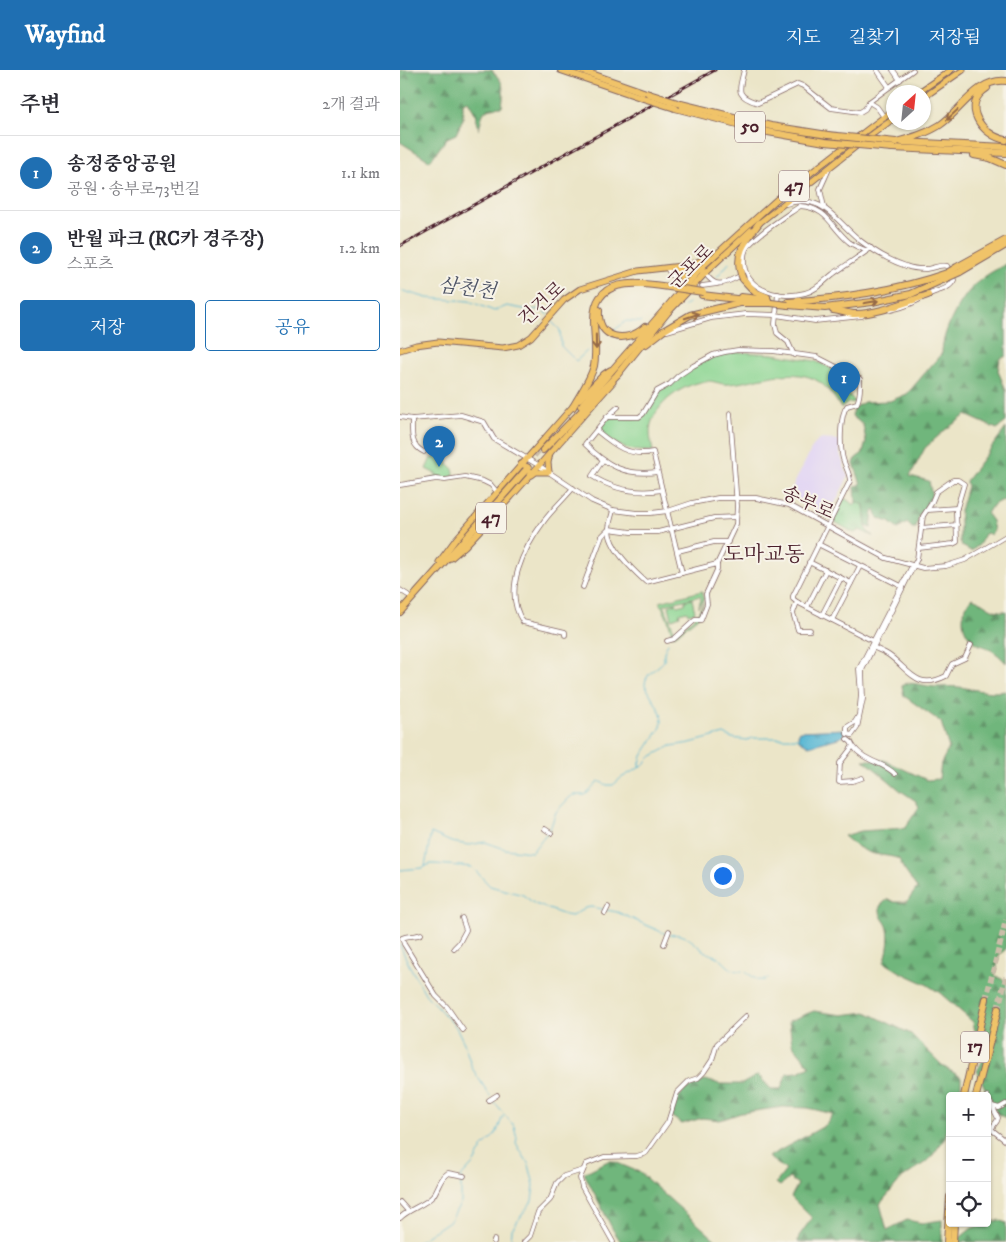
<!DOCTYPE html>
<html lang="ko">
<meta charset="utf-8">
<style>
body{margin:0;font-family:"IM FELL DW Pica","Noto Serif KR",serif;background:#f7f7f7;color:#2b2b33}
.controls{position:absolute;right:15px;bottom:15px;display:grid;overflow:hidden;border-radius:5px;box-shadow:0 1px 4px #0004}
.controls button{width:45px;height:45px;display:grid;place-items:center;padding:0;border:0;border-bottom:1px solid #e1e1e2;background:#fff;color:#2b2b33;font:25px sans-serif}
.compass{position:absolute;left:486px;top:15px;width:45px;height:45px;border-radius:50%;background:#fff;box-shadow:0 1px 4px #0004;rotate:27deg}
.you{position:absolute;left:322px;top:805px;width:18px;height:18px;margin:-12px;border:4px solid #fff;border-radius:50%;background:#1a73e8;box-shadow:0 0 0 8px #1a73e833}
.badge{display:grid;place-items:center;width:32px;height:32px;border-radius:50%;background:#1f6fb2;color:#fff;font-size:16px;font-weight:700}
.pin{position:absolute;translate:-50% -41px;filter:drop-shadow(0 1px 2px #0008)}
.pin::after{content:'';position:absolute;top:26px;width:18px;height:15px;background:inherit;clip-path:polygon(0 0,100% 0,50% 100%)}
.list{margin:0;padding:0;list-style:none}
h2{display:flex;justify-content:space-between;align-items:center;height:65px;margin:0;padding:0 20px;font-size:21px}
h2 small{font-size:16px;font-weight:400;color:#7c7c81}
.list li{display:grid;grid-template-columns:32px 1fr auto;gap:15px;align-items:center;box-sizing:border-box;height:75px;padding:0 20px;border-top:1px solid #e1e1e2}
.list b{display:block;font-size:19px;white-space:nowrap}
.list p{margin:0;font-size:16px;white-space:nowrap;color:#7c7c81}
.list em{font-size:16px;font-style:normal;color:#7c7c81}
.actions{display:flex;gap:10px;padding:15px 20px}
.actions a{flex:1;padding:11px 0;border:1px solid #1f6fb2;border-radius:5px;text-align:center;font-size:18px;color:#1f6fb2}
.actions .main{background:#1f6fb2;color:#fff}
.icon{flex:none;width:28px;height:28px;fill:none;stroke:currentColor;stroke-width:2;stroke-linecap:round;stroke-linejoin:round}
.map{position:relative;flex:none;width:606px;height:1172px;overflow:hidden}
header{display:flex;align-items:center;gap:30px;box-sizing:border-box;height:70px;padding:0 25px;background:#1f6fb2;color:#fff}
header strong{font-size:24px}
nav{display:flex;gap:28px;margin-inline-start:auto;font-size:18px}
main{display:flex}
aside{flex:1;background:#fff}
.map>svg:first-child{display:block}
.built{fill:#e1d4f4}
.grass{fill:url(#grass-tufts);stroke:#6a7a5e}
.forest{fill:url(#forest-firs);stroke:#5d6a54}
.green{fill:#8bd592;stroke:#6a7a5e}
.water{fill:url(#water-ripples);stroke:#506a7f}
.lines{fill:none;stroke-linecap:round;stroke-linejoin:round}
.stream{stroke:#55b6d3;stroke-width:1}
.highway-tunnel{stroke:#cbbda9;stroke-width:6;stroke-dasharray:6 3;stroke-linecap:butt}
.minor-casing{stroke:#826462;stroke-width:5.5}
.major-casing{stroke:#826462;stroke-width:7}
.highway-casing{stroke:#826462;stroke-width:8}
.minor{stroke:#fff;stroke-width:4}
.major{stroke:#f0c369;stroke-width:5}
.highway{stroke:#f0c369;stroke-width:6}
.rail-casing{stroke:#4a1f2b;stroke-width:3}
.rail{stroke:#f7f3e8;stroke-width:1;stroke-dasharray:4;stroke-linecap:butt}
.highway-bridge-casing{stroke:#826462;stroke-width:8;stroke-linecap:butt}
.highway-bridge{stroke:#f0c369;stroke-width:6}
.oneway{stroke:#956947}
.labels{text-anchor:middle;dominant-baseline:central;stroke-width:4;stroke-linejoin:round;paint-order:stroke}
.shield{fill:#f7f3e8;stroke:#7e5f64;stroke-width:1}
.shield-label{font-size:18px;font-weight:bold;fill:#4a1f2b}
.street-label{font-size:19px;fill:#4a1f2b;stroke:#f7f3e8}
.water-label{font-size:20px;font-style:italic;fill:#4e5466;stroke:#f7f3e8}
.quarter-label{font-size:21px;fill:#4a1f2b;stroke:#f7f3e8}
</style>
<header>
<strong>Wayfind</strong>
<nav><a>지도</a><a>길찾기</a><a>저장됨</a></nav>
</header>
<main>
<aside>
<h2>주변<small>2개 결과</small></h2>
<ul class="list">
<li><span class="badge">1</span><div><b>송정중앙공원</b><p>공원 · 송부로73번길</p></div><em>1.1 km</em></li>
<li><span class="badge">2</span><div><b>반월 파크 (RC카 경주장)</b><p>스포츠</p></div><em>1.2 km</em></li>
</ul>
<div class="actions"><a class="main">저장</a><a>공유</a></div>
</aside>
<div class="map">
<svg width="606" height="1172" viewBox="0 0 606 1172">
<defs>
<pattern id="grass-tufts" width="24" height="20" patternUnits="userSpaceOnUse" patternTransform="scale(1.25)"><rect width="24" height="20" fill="#8bd592"/><path d="M3 7l-1-3M5 7V3M7 7l1-3M15 17l-1-3M17 17v-4M19 17l1-3" fill="none" stroke="#79b67e"/></pattern>
<pattern id="forest-firs" width="22" height="20" patternUnits="userSpaceOnUse" patternTransform="scale(1.25)"><rect width="22" height="20" fill="#70b67c"/><path d="M5 1l3.5 6h-7zM16 11l3.5 6h-7z" fill="#5e9366"/></pattern>
<pattern id="water-ripples" width="26" height="14" patternUnits="userSpaceOnUse" patternTransform="scale(1.25)"><rect width="26" height="14" fill="#55b6d3"/><path d="M2 4q2-2 4 0t4 0M15 11q2-2 4 0t4 0" fill="none" stroke="#4893ab"/></pattern>
</defs>
<rect width="100%" height="100%" fill="#f7f3e8"/>
<filter id="ink" filterUnits="userSpaceOnUse"><feTurbulence type="fractalNoise" baseFrequency=".02" numOctaves="2"/><feDisplacementMap in="SourceGraphic" scale="10" xChannelSelector="R" yChannelSelector="G"/><feConvolveMatrix kernelMatrix="1 2 1 2 8 2 1 2 1" color-interpolation-filters="sRGB"/></filter>
<filter id="wash" filterUnits="userSpaceOnUse"><feTurbulence type="fractalNoise" baseFrequency=".0096" numOctaves="4" result="noise"/><feDisplacementMap in="SourceGraphic" scale="20" xChannelSelector="R" yChannelSelector="G"/><feGaussianBlur stdDeviation="1.12" result="paint"/><feColorMatrix in="noise" values="0 0 0 0 0 0 0 0 0 0 0 0 0 0 0 0 0 1.4 0 .05"/><feComposite in="paint" operator="in"/></filter>
<g filter="url(#wash)">
<rect width="100%" height="100%" fill="#ebe5c8"/>
<!-- built -->
<polygon class="built" points="420,369 438,370 440,373 440,384 448,407 429,445 424,445 391,425 390,422 413,376"/>
<!-- grass -->
<g class="grass">
<polygon points="444,428 455,435 456,431 464,435 466,457 467,461 473,466 460,460 454,463 435,452 434,448"/>
<polygon points="302,521 304,529 298,537 301,529 300,526 264,535 275,563 296,546 304,532 299,546 276,565 273,566 268,550 260,532"/>
</g>
<!-- forest -->
<g class="forest">
<path d="M0,0H92C94,5 98,6 100,10C105,17 103,29 102,37C82,38 83,41 79,60L75,43L68,31L63,33V49L56,64L47,68L30,91L0,72Z"/>
<path d="M606,194V286L600,289L598,301L606,320V352L597,359L566,345L545,360L525,378L510,406L529,411L532,427L519,446L516,458H512L507,453L498,459L489,452L478,448L475,440L473,442L471,458L466,456L464,435L456,431L455,417L461,414L454,394L456,388L463,383L466,371L463,355L452,346L454,338L464,332L490,331L507,324L542,283C542,260 562,225 579,211C587,204 597,199 606,194Z"/>
<path d="M606,358V430C596,431 591,436 587,444L592,451L594,461L590,465L588,463L585,464L579,475L571,481L562,476L560,471V441L567,416L566,411Z"/>
<path d="M572,528C587,533 590,543 606,541V593C601,587 594,581 587,578C584,576 579,575 576,573C560,562 559,542 572,528Z"/>
<path d="M507,613C516,613 525,616 535,617C543,617 550,616 559,617C575,619 589,624 606,621V879L599,885L595,906L606,911V1048L597,1044L577,1001L582,992L573,952L540,923L526,914L500,902L484,892C488,883 490,869 488,859C486,849 479,850 480,836L488,829L494,832H507L517,818L503,798L499,789C490,785 480,786 471,783C461,780 452,773 444,766L461,761L505,758L519,737L516,731L501,721L464,690H484L527,710L539,709L541,693L549,678L541,652L504,626L502,616Z"/>
<polygon points="414,941 442,945 466,942 511,964 544,997 561,1007 561,1016 555,1026 550,1026 550,1046 545,1068 530,1089 500,1110 480,1134 487,1160 507,1150 522,1153 542,1150 542,1172 398,1172 399,1166 412,1148 391,1127 398,1114 389,1108 380,1116 376,1113 386,1100 368,1087 426,1055 433,1044 408,1038 383,1037 341,1043 320,1050 302,1048 282,1054 272,1047 275,1031 285,1020 305,1010 320,1014 342,1014 358,1005 371,1019 381,1019 387,1003 399,1002 410,996 392,974 389,951"/>
<polygon points="210,1090 239,1102 318,1172 221,1172 213,1160 184,1103"/>
<polygon points="599,1150 606,1153 606,1172 557,1172 557,1170 572,1158"/>
</g>
<!-- green -->
<g class="green">
<path d="M338,282L373,284L415,291L441,303L445,320L455,332L448,333L441,338C433,325 425,312 409,307C387,300 361,309 338,313C333,313 328,315 323,314C318,313 313,311 308,311C285,313 260,330 252,351C248,361 251,372 253,381C228,382 218,377 199,361C202,357 204,353 207,350C214,343 231,351 241,348L258,322L293,297L313,286Z"/>
<path d="M36,385L45,388L48,392L47,394C52,397 56,401 53,407L26,410L38,405L26,399L31,388L34,389Z"/>
<polygon points="292,529 295,542 288,544 287,541 279,543 280,546 272,549 269,536 276,533 277,536 285,534 285,531"/>
</g>
<!-- water -->
<polygon class="water" points="445,659 444,665 442,667 409,676 399,670 398,665 400,661"/>
<g class="lines">
<!-- stream -->
<g class="stream">
<polyline points="317,207 329,193"/>
<polyline points="0,220 27,228 69,231 94,241 107,236 129,240 141,239 148,245"/>
<polyline points="284,236 288,233"/>
<polyline points="151,248 152,252 160,260 161,276 176,291 187,281"/>
<polyline points="212,262 226,251 241,252"/>
<path d="M239,697L242,686L261,657L262,651L261,643L245,615C245,603 257,599 264,591V582L268,573"/>
<polyline points="25,797 31,763 51,772 69,775 85,772 105,779 132,782 150,759 156,742 169,728 173,725 185,725 191,720 198,711 207,715 213,715 221,708 242,696 252,686 271,676 290,673 324,664 332,668 347,670 353,668 399,668"/>
<polyline points="0,800 22,798 30,794 35,794 72,797 90,816 123,825 135,834 165,845 172,846 185,838 191,837 217,842 266,864"/>
<path d="M270,865C285,862 293,872 304,881C308,884 314,885 319,888C327,894 330,902 342,901"/>
<polyline points="0,875 9,895 26,925 56,957 64,973 72,998 90,1026"/>
<path d="M346,902C355,908 358,913 368,909"/>
<polyline points="92,1030 114,1056 117,1068 116,1073 129,1095 134,1115 132,1131 112,1159 111,1172"/>
<polyline points="18,1172 51,1150 61,1132 61,1107 74,1093 82,1078 96,1064 103,1046"/>
</g>
</g>
</g>
<g filter="url(#ink)">
<g class="lines">
<!-- highway-tunnel -->
<g class="highway-tunnel">
<polyline points="122,399 141,378"/>
<polyline points="586,929 606,850"/>
<polyline points="598,939 606,907"/>
</g>
<!-- minor casing -->
<g class="minor-casing">
<g id="minor">
<path d="M344,0C339,21 335,26 358,33L398,14L403,16L431,38L460,42L465,39L469,32L513,0"/>
<polyline points="477,0 489,17"/>
<polyline points="493,0 500,10"/>
<polyline points="469,32 477,37 484,47"/>
<path d="M386,134C423,122 436,152 462,172C475,182 491,191 506,196C511,198 519,199 525,199C532,199 539,194 547,196L554,210C549,220 537,220 528,225C515,232 506,237 491,240"/>
<polyline points="424,137 420,119 429,99"/>
<path d="M467,181C461,178 454,176 449,172C430,156 428,138 400,136C386,146 354,166 346,179C343,185 344,188 344,194C347,222 382,229 405,223C417,220 424,211 433,204C446,195 459,187 471,178"/>
<polyline points="267,198 271,205 279,212"/>
<path d="M305,203C317,221 326,212 342,205"/>
<polyline points="302,216 317,214"/>
<polyline points="378,224 375,254 377,263 388,272 394,285"/>
<polyline points="267,261 311,248 346,244 376,245 415,251 462,246"/>
<path d="M218,337L207,347L185,374C207,396 225,406 257,402"/>
<polyline points="0,347 12,349 61,345 84,352 94,369 138,395 192,431 213,440 237,443 251,443 268,441 292,433 318,428 356,428 389,435 486,488 523,498 546,496 565,490 606,466"/>
<path d="M207,347H239L243,344L257,321L270,314L278,306L293,296L313,285L325,282L338,280L373,281L417,287L460,309C460,318 461,325 457,333L447,336C440,345 440,373 442,384C443,394 450,402 450,411L393,526V529L397,532L475,572"/>
<path d="M12,349C12,362 10,376 24,382"/>
<path d="M197,361C214,375 229,387 253,382L282,503"/>
<path d="M203,390L192,406C214,420 237,424 262,420"/>
<polyline points="0,415 36,409 45,410 65,407 83,411 91,415 97,422"/>
<path d="M213,440C212,446 209,453 209,459C209,478 233,500 246,512L317,494L336,454L337,436L330,343"/>
<polyline points="528,440 557,438"/>
<polyline points="521,458 557,455"/>
<polyline points="418,474 503,517"/>
<polyline points="278,481 314,472 328,472"/>
<polyline points="409,492 451,513"/>
<polyline points="512,496 459,599 461,625 459,645 455,652 447,657 447,664 452,665 457,658 463,629 462,600 517,489 523,446 531,434 536,422 553,410 558,410 564,414 556,441 557,472 553,474 519,478"/>
<polyline points="183,517 202,466 209,459 231,462 258,462 314,448 336,447"/>
<polyline points="0,520 8,525"/>
<polyline points="397,532 393,543 398,560 410,560"/>
<polyline points="407,537 426,500"/>
<polyline points="422,545 441,508"/>
<polyline points="432,550 460,496"/>
<path d="M165,565V562L123,552C102,520 124,478 144,451C153,439 164,429 173,418"/>
<polyline points="267,571 274,569 295,550 301,550 307,534 306,524 317,500 317,494"/>
<path d="M473,577C478,580 485,582 490,586C510,601 517,621 546,606L552,594L565,588L571,575"/>
<polyline points="447,669 451,672 453,676 440,693 439,712 453,711 462,708"/>
<path d="M453,676C464,692 484,692 495,704"/>
<polyline points="145,759 151,763"/>
<polyline points="205,843 208,837"/>
<path d="M21,864C15,867 8,865 2,868L4,874L36,926L47,937L63,960"/>
<polyline points="264,874 269,861"/>
<polyline points="54,878 59,873 66,860 62,848"/>
<polyline points="587,1026 598,1048 597,1051 591,1059 606,1071"/>
<polyline points="89,1030 97,1025"/>
<polyline points="592,1036 599,1038 606,1034"/>
<polyline points="0,1132 8,1141"/>
<path d="M0,1148C9,1139 25,1135 33,1126C39,1118 39,1109 48,1103L64,1106"/>
<polyline points="94,1172 94,1170"/>
<polyline points="124,1172 130,1166 138,1142 150,1130 157,1113 164,1106 183,1100"/>
<polyline points="213,1172 182,1117 180,1108 186,1094 204,1087 237,1086 246,1083 268,1052 277,1023 289,1011 298,1008 304,1002 312,990 317,974 346,946"/>
</g>
</g>
<!-- major casing -->
<g class="major-casing">
<g id="major">
<polyline points="519,22 551,0"/>
<polyline points="524,27 563,0"/>
<polyline points="455,69 493,40"/>
<polyline points="466,69 493,49"/>
<polyline points="358,154 459,74"/>
<polyline points="292,194 310,187"/>
<path d="M274,198C281,204 285,210 280,219"/>
<polyline points="277,199 300,199"/>
<polyline points="300,199 376,130 448,74"/>
<polyline points="0,280 16,275 38,272 103,278 118,275 131,267 164,230 180,219 238,201 290,195 298,197 305,203 351,160"/>
<polyline points="180,329 204,304 210,300"/>
<polyline points="121,394 128,397 131,403"/>
<polyline points="132,405 136,402 149,402 148,393 150,383"/>
<polyline points="51,488 65,476 111,427 213,312"/>
<polyline points="39,492 56,469 174,335"/>
</g>
</g>
<!-- highway casing -->
<g class="highway-casing">
<g id="highway">
<polyline points="161,0 243,28"/>
<polyline points="180,0 249,24"/>
<path d="M587,18C560,35 582,66 606,70"/>
<polyline points="281,34 371,56 428,65"/>
<polyline points="275,38 368,62 425,72"/>
<path d="M496,72C511,68 526,64 540,55C561,41 577,8 606,11"/>
<polyline points="502,72 606,77"/>
<polyline points="492,78 606,83"/>
<polyline points="574,85 590,88 606,95"/>
<polyline points="557,197 606,170"/>
<polyline points="560,202 606,175"/>
<path d="M341,204C334,183 347,169 359,153"/>
<polyline points="343,209 355,222 367,227"/>
<polyline points="302,225 345,230"/>
<polyline points="341,227 368,230"/>
<path d="M388,232C442,228 496,221 547,203"/>
<polyline points="388,235 425,238 472,232 511,224 549,207"/>
<path d="M199,240C197,270 227,274 245,257"/>
<path d="M433,240C440,241 447,243 453,244C476,245 506,232 528,225"/>
<polyline points="246,274 263,261 290,245 340,233 371,233"/>
<polyline points="181,336 300,199"/>
<path d="M173,337C180,324 190,311 194,296C197,280 194,266 194,250C194,205 239,213 269,217"/>
<polyline points="143,380 217,305 267,243 305,203"/>
<polyline points="0,542 125,401"/>
<polyline points="564,1026 586,929"/>
<polyline points="576,1026 598,939"/>
<polyline points="547,1172 550,1127"/>
<polyline points="553,1172 554,1153"/>
</g>
</g>
<!-- minor -->
<use href="#minor" class="minor"/>
<!-- major -->
<use href="#major" class="major"/>
<!-- highway -->
<use href="#highway" class="highway"/>
<!-- rail casing -->
<g class="rail-casing">
<polyline id="rail" points="0,176 315,0"/>
</g>
<!-- rail -->
<use href="#rail" class="rail"/>
<!-- highway-bridge casing -->
<g class="highway-bridge-casing">
<g id="highway-bridge">
<polyline points="249,24 281,34"/>
<polyline points="243,28 275,38"/>
<polyline points="428,65 496,72"/>
<polyline points="425,72 492,78"/>
<polyline points="547,203 557,197"/>
<polyline points="341,204 343,209"/>
<polyline points="549,207 560,202"/>
<polyline points="269,217 303,222"/>
<polyline points="371,233 388,235"/>
</g>
</g>
<!-- highway-bridge -->
<use href="#highway-bridge" class="highway-bridge"/>
</g>
<!-- one-way arrows -->
<defs><path id="oneway-shaft" d="M-6 0H5M1.5-3L5.5 0L1.5 3" fill="none" stroke-width="1.6" stroke-linecap="round" stroke-linejoin="round" transform="scale(1.25)"/></defs>
<g class="oneway">
<use href="#oneway-shaft" transform="translate(552 45) rotate(137)"/>
<use href="#oneway-shaft" transform="translate(471 232) rotate(-10)"/>
<use href="#oneway-shaft" transform="translate(292 246) rotate(-18)"/>
<use href="#oneway-shaft" transform="translate(196 272) rotate(89)"/>
</g>
</g>
<g class="labels">
<!-- shield labels -->
<g class="shield">
<rect x="335" y="41.5" width="30" height="31" rx="4"/>
<rect x="379" y="100.5" width="30" height="31" rx="4"/>
<rect x="76" y="432.5" width="30" height="31" rx="4"/>
<rect x="561" y="961.5" width="28" height="31" rx="4"/>
</g>
<g class="shield-label">
<text x="350" y="57">50</text>
<text x="394" y="116">47</text>
<text x="91" y="448">47</text>
<text x="575" y="977">17</text>
</g>
<!-- street labels -->
<g class="street-label">
<text transform="translate(291 197) rotate(-45)">군포로</text>
<text transform="translate(142 234) rotate(-43)">건건로</text>
<text transform="translate(408 433) rotate(24)">송부로</text>
</g>
<!-- water labels -->
<g class="water-label">
<text transform="translate(67 219) rotate(7)">삼천천</text>
</g>
<!-- quarter labels -->
<g class="quarter-label">
<text x="364" y="485">도마교동</text>
</g>
</g>
</svg>
<div class="controls">
<button>+</button>
<button>−</button>
<button><svg class="icon" aria-label="locate" viewBox="0 0 24 24"><circle cx="12" cy="12" r="6"/><path d="M12 2v4M12 18v4M2 12h4M18 12h4"/></svg></button>
</div>
<svg class="compass" viewBox="-18 -18 36 36"><path d="M0-13l5 13h-10z" fill="#e53935"/><path d="M0 13l5-13h-10z" fill="#7c7c81"/></svg>
<div class="you"></div>
<div class="pin badge" style="left:444px;top:333px">1</div>
<div class="pin badge" style="left:39px;top:397px">2</div>
</div>
</main>
